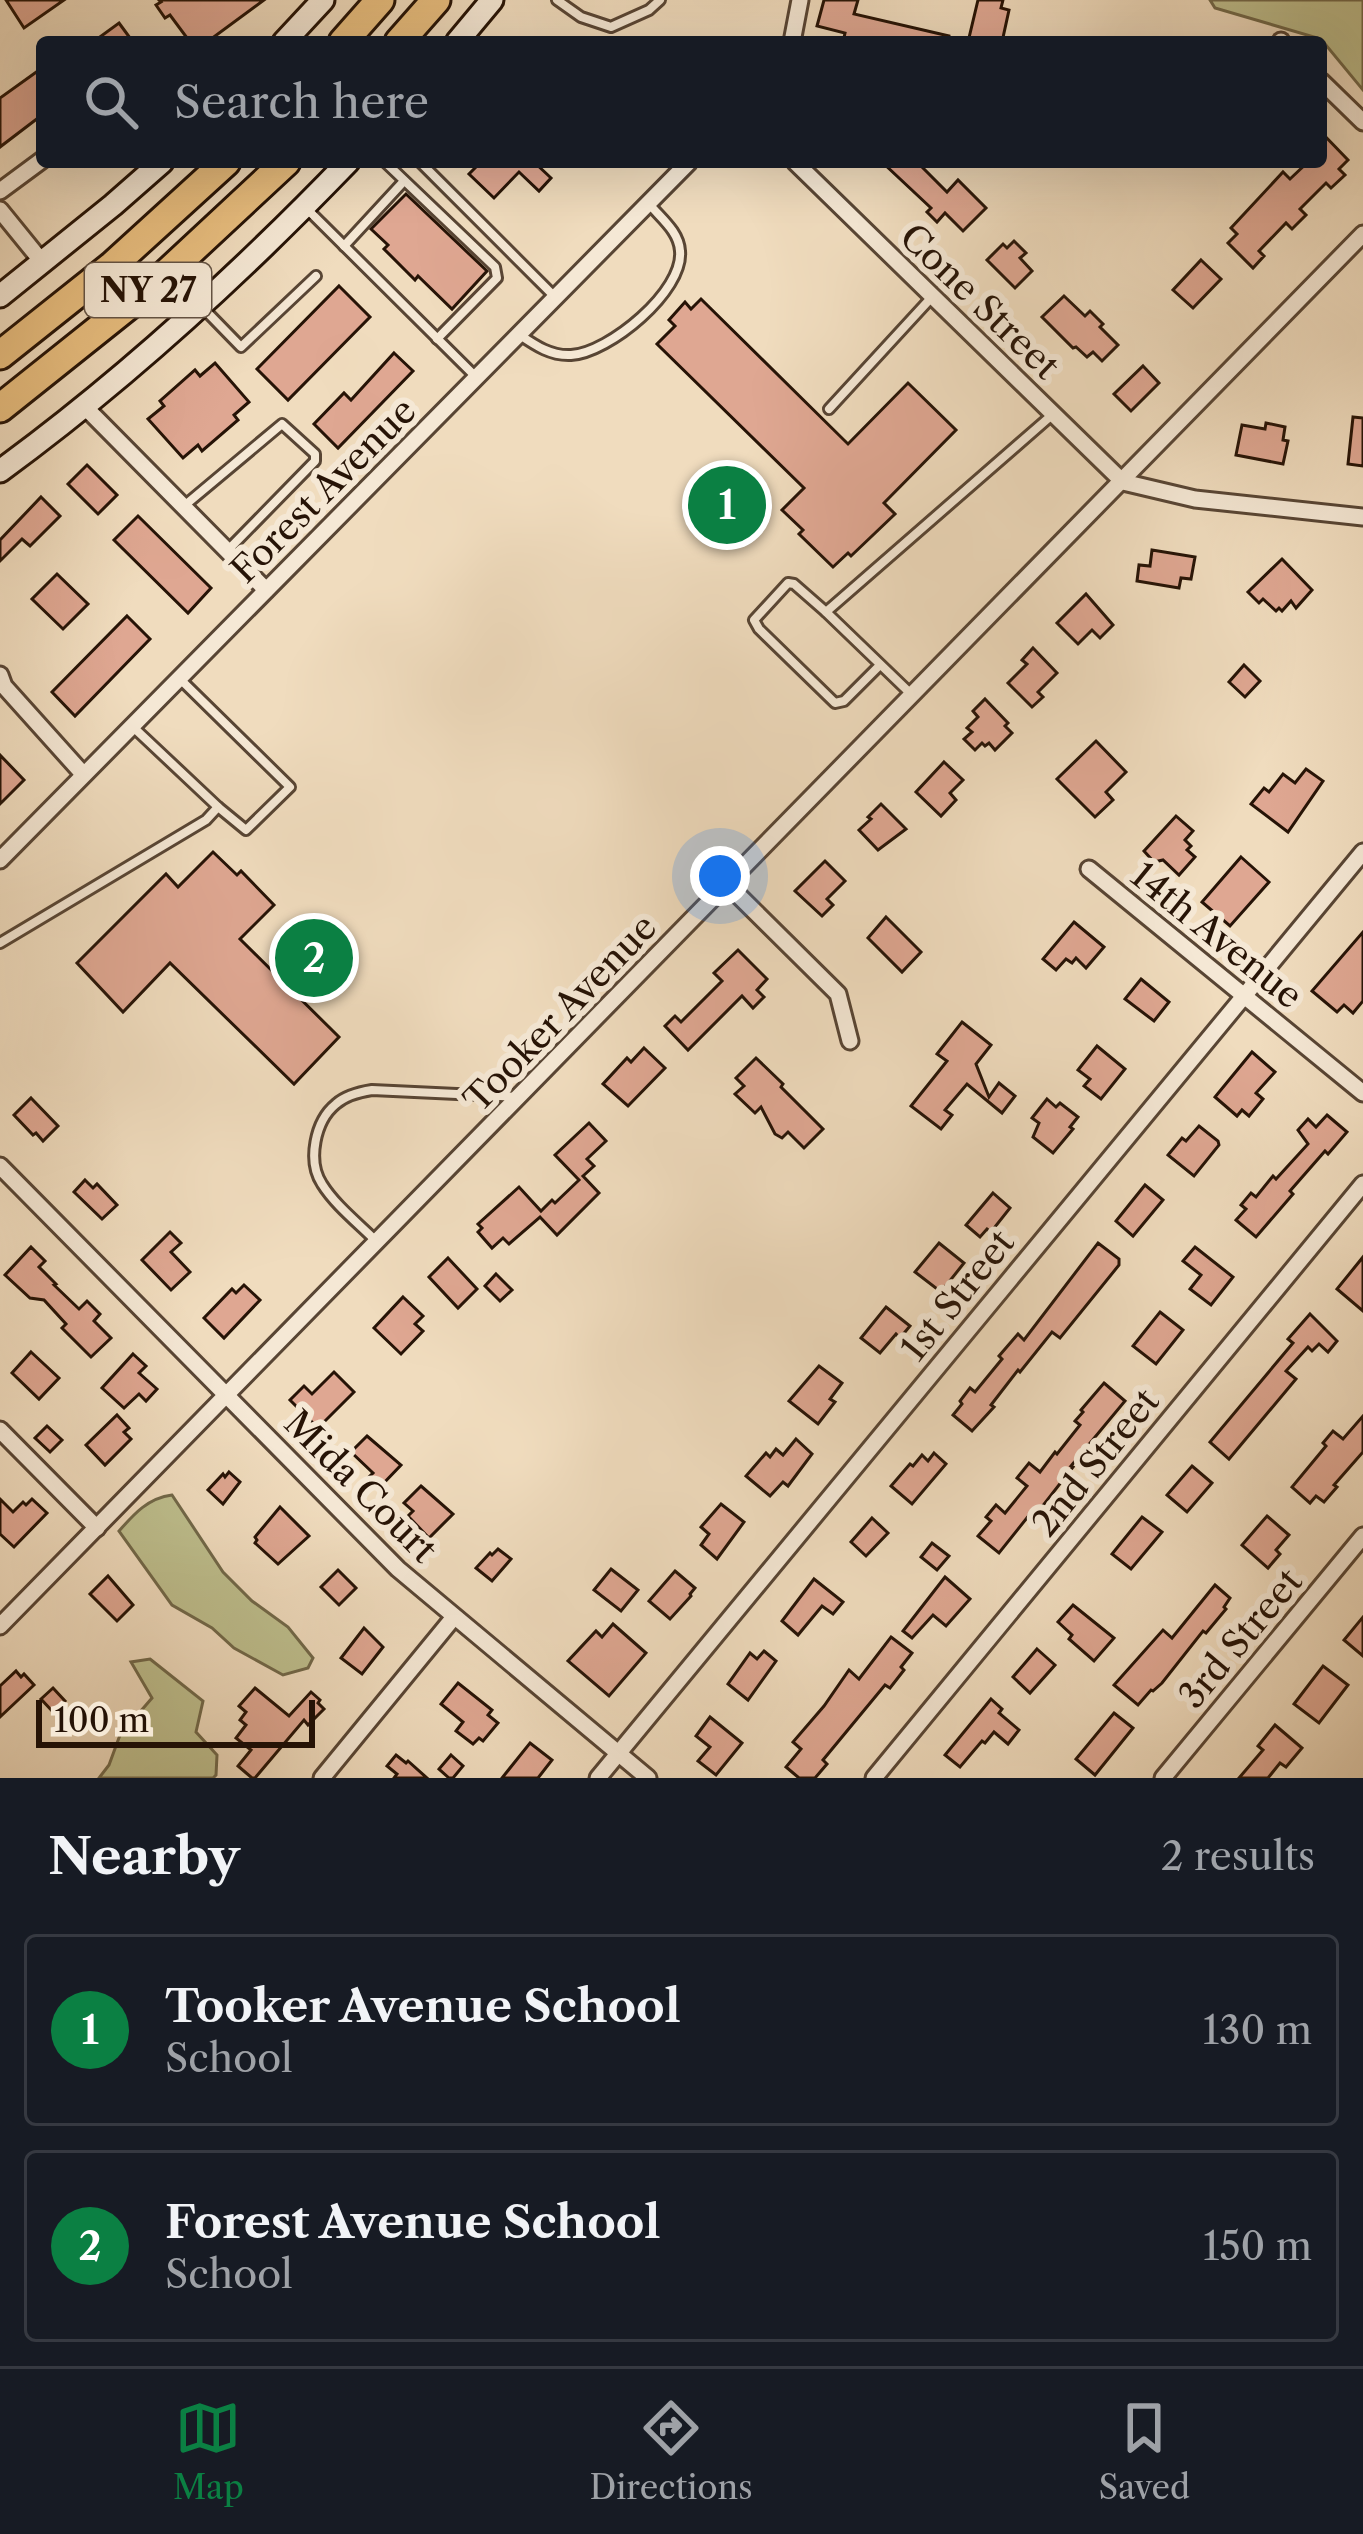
<!DOCTYPE html>
<style>
body{margin:0;font-family:"Libre Caslon Text",serif;background:#242831;color:#f1f3f6}
.scale{position:absolute;left:36px;bottom:30px;width:279px;box-sizing:border-box;padding-left:12px;border:6px solid #261306;border-top:0;font-size:33px;line-height:42px;white-space:nowrap;color:#261306;-webkit-text-stroke:9px #f5e8d5;paint-order:stroke}
.you{position:absolute;left:720px;top:876px;width:42px;height:42px;margin:-30px;border:9px solid #fff;border-radius:50%;background:#1a73e8;box-shadow:0 0 0 18px #1a73e833}
.badge{display:grid;place-items:center;width:78px;height:78px;border-radius:50%;background:#0b8043;color:#fff;font-size:39px;font-weight:700}
.pin{position:absolute;translate:-50% -50%;border:6px solid #fff;box-shadow:0 3px 12px #0006}
.list{margin:0;padding:0;list-style:none}
h2{display:flex;justify-content:space-between;align-items:center;height:156px;margin:0;padding:0 48px;font-size:51px}
h2 small{font-size:39px;font-weight:400;color:#9ea1a6}
.list li{display:grid;grid-template-columns:78px 1fr auto;gap:36px;align-items:center;box-sizing:border-box;height:192px;margin:0 24px 24px;padding:0 24px;border:3px solid #363941;border-radius:12px}
.list b{display:block;font-size:45px;white-space:nowrap}
.list p{margin:0;font-size:39px;white-space:nowrap;color:#9ea1a6}
.list em{font-size:39px;font-style:normal;color:#9ea1a6}
.icon{flex:none;width:66px;height:66px;fill:none;stroke:currentColor;stroke-width:2;stroke-linecap:round;stroke-linejoin:round}
.map{position:relative;flex:none;width:1363px;height:1778px;overflow:hidden}
.search{position:absolute;background:#171b24;box-shadow:0 12px 48px #0002;left:36px;right:36px;top:36px;height:132px;display:flex;align-items:center;gap:30px;box-sizing:border-box;padding:0 42px;border-radius:12px;color:#9ea1a6;font-size:45px}
.sheet{height:588px;background:#171b24}
nav{display:flex;justify-content:space-around;align-items:center;box-sizing:border-box;height:168px;border-top:3px solid #363941;background:#171b24;font-size:33px;color:#9ea1a6}
nav a{display:grid;justify-items:center;gap:6px}
nav .on{color:#0b8043}
.map>svg:first-child{display:block}
.green{fill:#bebf8e;stroke:#72694a;stroke-width:3}
.building{fill:#dfa792;stroke:#261306;stroke-width:3}
.lines{fill:none;stroke-linecap:round;stroke-linejoin:round}
.service-casing{stroke:#584534;stroke-width:14}
.minor-casing{stroke:#584534;stroke-width:21}
.secondary-casing{stroke:#261306;stroke-width:27}
.motorway-casing{stroke:#261306;stroke-width:33}
.service{stroke:#f5e8d5;stroke-width:8}
.minor{stroke:#f5e8d5;stroke-width:15}
.secondary{stroke:#f5e8d5;stroke-width:21}
.motorway{stroke:#e8be7f;stroke-width:27}
.labels{text-anchor:middle;dominant-baseline:central;stroke-width:12;stroke-linejoin:round;paint-order:stroke}
.shield{fill:#f5e8d5;stroke:#645344;stroke-width:3}
.shield-label{font-size:33px;font-weight:bold;fill:#261306}
.street-label{font-size:36px;fill:#261306;stroke:#f5e8d5}
</style>
<div class="map">
<svg width="1363" height="1778" viewBox="0 0 1363 1778">
<rect width="100%" height="100%" fill="#f0dcbe"/>
<filter id="stains"><feTurbulence type="fractalNoise" baseFrequency=".00167" numOctaves="4"/><feColorMatrix values="0 0 0 0 .2 0 0 0 0 .09 0 0 0 0 .02 0 0 0 .5 -.17"/></filter>
<radialGradient id="worn" r=".72"><stop offset=".6" stop-color="#630" stop-opacity="0"/><stop offset="1" stop-color="#630" stop-opacity=".3"/></radialGradient>
<!-- green -->
<g class="green">
<polygon points="1210,0 1363,0 1363,90 1321,39 1215,8"/>
<path d="M172,1495L223,1572L252,1601L288,1627L313,1658L308,1668L283,1675L234,1648L212,1628L172,1605L119,1531C134,1514 148,1498 172,1495Z"/>
<polygon points="150,1659 203,1701 196,1732 217,1755 216,1775 213,1778 99,1778 109,1765 120,1735 152,1698 131,1662"/>
</g>
<!-- building -->
<g class="building">
<polygon points="6,0 64,0 24,28"/>
<polygon points="159,0 264,0 207,42 190,42 170,15 165,18 156,5 161,2"/>
<polygon points="824,0 858,0 854,14 949,36 949,42 843,42 845,33 817,26"/>
<polygon points="978,0 1003,0 1001,8 1009,10 1002,42 968,42"/>
<polygon points="119,23 133,42 93,42"/>
<polygon points="42,68 42,115 0,147 0,98"/>
<polygon points="1321,132 1348,160 1339,169 1345,175 1331,188 1326,183 1300,209 1306,215 1292,229 1286,223 1259,251 1264,256 1253,268 1228,243 1237,234 1231,228 1283,172 1290,179 1308,162 1321,162"/>
<polygon points="481,162 534,162 551,178 539,191 519,172 494,198 469,174"/>
<polygon points="882,162 917,162 947,192 958,180 986,208 963,231 945,213 937,222 927,212 931,208"/>
<polygon points="406,194 487,271 452,309 418,276 415,280 384,249 388,245 371,229"/>
<polygon points="1014,241 1026,253 1020,258 1032,271 1015,288 987,260 1003,244 1007,248"/>
<polygon points="1201,260 1221,279 1193,308 1173,290"/>
<polygon points="339,286 370,317 288,400 257,369"/>
<polygon points="1064,296 1085,316 1090,311 1103,324 1100,327 1118,345 1102,361 1093,352 1087,357 1076,347 1073,348 1042,317"/>
<polygon points="701,299 848,444 908,383 956,430 884,503 895,514 851,556 848,553 833,567 799,534 803,530 782,510 804,488 657,344 675,326 669,320 685,302 691,309"/>
<polygon points="394,353 413,371 338,448 314,424 344,393 351,400"/>
<polygon points="215,363 249,402 234,415 238,420 202,451 198,445 183,458 148,419 164,406 160,401 195,370 200,376"/>
<polygon points="1143,366 1159,383 1131,411 1114,394"/>
<polygon points="1353,417 1363,418 1363,466 1348,464"/>
<polygon points="1266,423 1285,427 1283,440 1288,441 1283,464 1236,455 1242,425 1265,429"/>
<polygon points="87,465 117,495 98,514 68,484"/>
<polygon points="41,497 60,516 30,546 22,539 0,561 0,540"/>
<polygon points="138,516 211,588 188,613 114,540"/>
<polygon points="1152,550 1195,557 1191,579 1181,578 1179,588 1137,581 1139,565 1150,566"/>
<polygon points="1282,559 1312,590 1296,608 1291,601 1282,611 1279,608 1276,611 1263,599 1259,603 1248,592"/>
<polygon points="57,574 88,604 63,629 32,599"/>
<polygon points="1086,594 1113,625 1100,638 1092,630 1078,644 1057,623"/>
<polygon points="127,616 150,639 75,716 52,692"/>
<polygon points="1033,648 1057,673 1038,692 1043,697 1032,707 1008,683 1027,664 1022,660"/>
<polygon points="1244,665 1260,681 1245,697 1229,682"/>
<polygon points="985,699 1008,723 1005,726 1012,733 995,750 989,743 985,746 982,743 975,750 964,739 972,732 967,728 978,717 973,711"/>
<polygon points="1096,741 1126,772 1106,792 1113,800 1095,817 1057,779"/>
<polygon points="0,755 24,780 0,804"/>
<polygon points="944,762 963,780 950,793 956,800 941,816 916,792"/>
<polygon points="1306,769 1323,781 1288,832 1251,804 1264,788 1269,792 1283,774 1295,783"/>
<polygon points="881,804 906,829 878,850 859,830 871,819 868,817"/>
<polygon points="1176,816 1193,831 1185,840 1191,846 1187,850 1195,857 1179,875 1163,860 1154,862 1144,851"/>
<polygon points="213,852 237,875 241,871 274,905 240,939 339,1037 294,1084 170,963 123,1012 77,963 166,874 178,887"/>
<polygon points="1241,857 1269,882 1230,926 1202,902"/>
<polygon points="825,861 845,881 827,899 833,905 822,916 795,891"/>
<polygon points="886,917 921,952 902,972 868,938"/>
<polygon points="1074,922 1104,947 1086,968 1076,958 1072,963 1066,959 1056,970 1043,959"/>
<polygon points="1363,932 1363,1001 1353,1013 1344,1005 1337,1012 1312,991"/>
<polygon points="738,950 767,979 757,990 764,997 753,1008 742,996 688,1050 665,1026 675,1016 681,1022 722,981 714,973"/>
<polygon points="1141,979 1169,1002 1154,1021 1125,999"/>
<polygon points="962,1022 991,1045 976,1064 989,1097 999,1083 1015,1096 1002,1113 967,1084 945,1110 952,1115 941,1129 911,1106 947,1061 937,1054"/>
<polygon points="1097,1046 1125,1069 1101,1099 1084,1086 1090,1079 1078,1070"/>
<polygon points="644,1048 665,1068 628,1106 603,1084 627,1058 631,1062"/>
<polygon points="1252,1052 1275,1072 1256,1093 1263,1099 1249,1116 1242,1110 1237,1116 1215,1097"/>
<polygon points="756,1058 783,1084 781,1087 823,1129 804,1148 788,1132 782,1138 775,1134 761,1107 755,1113 735,1094 744,1086 736,1078"/>
<polygon points="31,1098 58,1126 43,1141 36,1133 33,1135 14,1115"/>
<polygon points="1047,1099 1056,1107 1060,1103 1078,1117 1070,1127 1073,1129 1053,1153 1033,1137 1039,1123 1032,1118"/>
<polygon points="1327,1115 1347,1132 1328,1154 1325,1151 1290,1191 1293,1194 1256,1237 1236,1220 1246,1209 1241,1205 1251,1193 1256,1197 1273,1176 1276,1179 1308,1144 1298,1130 1308,1119 1316,1127"/>
<polygon points="589,1123 606,1141 587,1159 594,1166 583,1176 599,1193 557,1235 540,1217 509,1244 503,1238 492,1248 478,1232 482,1228 478,1224 519,1187 541,1211 552,1200 555,1203 579,1180 555,1155"/>
<polygon points="1199,1126 1218,1141 1219,1145 1194,1176 1168,1155 1182,1138 1186,1141"/>
<polygon points="85,1180 93,1188 97,1184 117,1205 102,1219 74,1192"/>
<polygon points="1145,1185 1163,1200 1133,1236 1116,1221"/>
<polygon points="993,1193 1010,1208 991,1232 987,1229 980,1237 966,1225"/>
<polygon points="170,1232 181,1243 171,1252 190,1272 171,1290 142,1260"/>
<polygon points="939,1243 964,1263 941,1292 915,1272"/>
<polygon points="1098,1243 1119,1259 1119,1265 1060,1338 1052,1332 1020,1372 1018,1370 991,1405 994,1407 972,1431 953,1415 962,1404 960,1401 970,1388 975,1392 1002,1359 999,1356 1018,1334 1024,1340"/>
<polygon points="31,1247 45,1261 39,1267 56,1284 54,1285 79,1309 87,1301 100,1314 94,1321 111,1338 91,1357 62,1328 66,1324 44,1300 30,1298 5,1275"/>
<polygon points="1195,1247 1233,1277 1211,1305 1190,1289 1201,1275 1183,1261"/>
<polygon points="1363,1257 1363,1311 1337,1289"/>
<polygon points="448,1258 477,1289 458,1308 429,1277"/>
<polygon points="496,1274 512,1290 500,1301 485,1286"/>
<polygon points="244,1285 260,1300 224,1338 204,1318 232,1289 236,1293"/>
<polygon points="403,1297 423,1316 415,1324 423,1331 401,1354 374,1328"/>
<polygon points="886,1307 910,1326 900,1338 896,1334 880,1353 861,1338"/>
<polygon points="1160,1312 1183,1330 1156,1364 1133,1346"/>
<polygon points="1310,1314 1337,1341 1328,1352 1319,1344 1312,1351 1308,1347 1286,1371 1296,1379 1229,1459 1210,1442 1293,1343 1288,1339"/>
<polygon points="31,1352 59,1378 39,1399 12,1373"/>
<polygon points="133,1354 146,1366 139,1373 157,1389 146,1401 139,1394 124,1408 102,1388"/>
<polygon points="819,1366 842,1383 830,1399 835,1402 818,1424 789,1401"/>
<polygon points="334,1372 354,1392 318,1428 290,1400 304,1386 312,1394"/>
<polygon points="1104,1383 1125,1401 1071,1466 1073,1467 1038,1512 1034,1509 999,1553 978,1536 991,1521 986,1517 996,1505 1005,1513 1027,1486 1017,1478 1029,1463 1040,1472 1055,1452 1057,1454 1080,1425 1075,1421 1083,1412 1081,1410"/>
<polygon points="117,1415 129,1428 124,1432 131,1439 105,1465 86,1445"/>
<polygon points="1363,1416 1363,1452 1334,1485 1337,1487 1324,1502 1316,1496 1310,1503 1292,1487 1326,1446 1323,1443 1333,1431 1343,1439"/>
<polygon points="47,1426 62,1440 50,1452 35,1438"/>
<polygon points="367,1436 401,1465 380,1487 369,1477 373,1473 351,1452"/>
<polygon points="796,1439 812,1454 788,1486 783,1482 770,1496 746,1476 766,1453 770,1457 776,1449 783,1455"/>
<polygon points="934,1453 946,1464 912,1504 891,1486 910,1464 913,1466 922,1455 928,1461"/>
<polygon points="1192,1466 1212,1483 1187,1512 1167,1495"/>
<polygon points="229,1472 240,1482 223,1504 208,1490 223,1474 225,1477"/>
<polygon points="421,1486 453,1514 429,1538 408,1516 413,1511 404,1503"/>
<polygon points="0,1499 13,1512 23,1502 26,1505 32,1499 47,1513 14,1547 0,1534"/>
<polygon points="721,1504 744,1522 717,1559 701,1545 709,1534 701,1527"/>
<polygon points="280,1507 309,1536 278,1564 255,1543 257,1540 255,1537"/>
<polygon points="1267,1516 1289,1535 1276,1550 1280,1554 1268,1568 1242,1545"/>
<polygon points="1142,1517 1162,1532 1131,1569 1112,1554"/>
<polygon points="872,1518 888,1533 866,1556 851,1542"/>
<polygon points="932,1543 949,1556 937,1570 921,1557"/>
<polygon points="498,1549 511,1559 492,1581 476,1568 490,1553 492,1555"/>
<polygon points="611,1569 638,1590 621,1611 594,1590"/>
<polygon points="338,1570 356,1588 339,1605 321,1587"/>
<polygon points="675,1571 695,1588 690,1594 691,1596 670,1619 649,1601"/>
<polygon points="108,1576 133,1605 117,1621 90,1594"/>
<polygon points="945,1577 970,1599 946,1626 933,1615 912,1638 903,1631"/>
<polygon points="814,1579 843,1602 833,1614 822,1606 798,1635 782,1621"/>
<polygon points="1215,1585 1230,1598 1224,1607 1226,1609 1206,1633 1203,1631 1162,1683 1153,1691 1151,1690 1138,1705 1114,1685 1163,1630 1172,1638"/>
<polygon points="1073,1605 1114,1638 1094,1661 1069,1639 1072,1635 1058,1622"/>
<polygon points="1363,1617 1363,1656 1344,1640"/>
<polygon points="613,1624 646,1653 609,1696 568,1661 596,1631 602,1637"/>
<polygon points="364,1628 383,1647 362,1674 341,1658"/>
<polygon points="891,1637 912,1653 901,1667 904,1670 890,1688 885,1685 823,1760 827,1764 815,1778 799,1778 786,1767 801,1749 793,1742 824,1706 849,1670 859,1679"/>
<polygon points="1037,1649 1055,1665 1030,1693 1013,1677"/>
<polygon points="764,1651 776,1661 748,1700 728,1684 750,1653 757,1659"/>
<polygon points="1323,1666 1348,1685 1319,1723 1294,1704"/>
<polygon points="16,1671 21,1677 24,1674 34,1685 0,1717 0,1686"/>
<polygon points="458,1683 492,1710 488,1715 498,1723 483,1741 479,1738 473,1744 456,1731 463,1722 441,1704"/>
<polygon points="53,1688 65,1701 53,1712 41,1699"/>
<polygon points="255,1688 289,1716 311,1692 320,1700 318,1703 324,1709 308,1725 304,1720 255,1778 252,1778 238,1766 251,1750 236,1738 246,1725 240,1720 246,1712 239,1706"/>
<polygon points="991,1699 1002,1709 999,1713 1019,1730 1008,1744 994,1732 985,1743 982,1741 960,1767 945,1755"/>
<polygon points="1114,1713 1133,1728 1095,1775 1076,1759"/>
<polygon points="710,1717 742,1743 716,1775 698,1761 710,1747 696,1736"/>
<polygon points="1275,1725 1302,1748 1286,1767 1280,1763 1268,1778 1239,1778 1263,1750 1258,1746"/>
<polygon points="530,1743 552,1760 538,1778 502,1778"/>
<polygon points="396,1755 406,1763 408,1761 427,1778 394,1778 397,1774 387,1766"/>
<polygon points="451,1755 463,1766 453,1778 449,1778 439,1769"/>
</g>
<g class="lines">
<!-- service casing -->
<g class="service-casing">
<g id="service">
<polyline points="557,0 581,17 611,27 649,10 660,0"/>
<polyline points="385,162 495,267 497,278 437,339"/>
<polyline points="420,162 555,297"/>
<polyline points="307,209 475,376"/>
<polyline points="344,246 404,181"/>
<polyline points="205,310 241,347 316,276"/>
<path d="M520,335C536,346 551,356 571,355C609,353 684,291 680,251C679,232 662,219 650,205"/>
<polyline points="829,409 931,298"/>
<polyline points="184,506 282,424 315,454 315,461 228,550"/>
<polyline points="826,612 794,584 788,583 754,620 759,629 835,703 844,701 880,665"/>
<polyline points="180,679 290,787 246,830 218,807"/>
<polyline points="910,693 826,612 1052,415"/>
<polyline points="0,943 206,820 218,807 132,726"/>
<path d="M376,1241C358,1223 335,1205 322,1184C307,1161 315,1121 336,1104C346,1095 359,1092 372,1090L518,1097"/>
</g>
</g>
<!-- minor casing -->
<g class="minor-casing">
<g id="minor">
<polyline points="1281,41 1281,42"/>
<polyline points="792,42 800,0"/>
<polyline points="1321,81 1363,122"/>
<polyline points="795,162 1123,482 1195,499 1363,517"/>
<polyline points="0,191 42,160"/>
<polyline points="0,210 43,263"/>
<polyline points="85,407 266,590"/>
<polyline points="0,675 4,686 83,774"/>
<polyline points="0,860 689,162"/>
<polyline points="1089,869 1363,1093"/>
<polyline points="728,885 838,994 850,1041"/>
<polyline points="0,1166 398,1569 648,1778"/>
<polyline points="0,1430 97,1528"/>
<polyline points="0,1626 1363,234"/>
<polyline points="322,1778 454,1617"/>
<polyline points="598,1778 1363,852"/>
<polyline points="874,1778 1363,1184"/>
<polyline points="1163,1778 1363,1536"/>
</g>
</g>
<!-- secondary casing -->
<g class="secondary-casing">
<g id="secondary">
<polyline points="284,42 323,0"/>
<polyline points="457,42 492,0"/>
<polyline points="0,296 113,205 162,162"/>
<path d="M0,471C126,379 240,274 348,162"/>
</g>
</g>
<!-- motorway casing -->
<g class="motorway-casing">
<g id="motorway">
<polyline points="343,42 380,0"/>
<polyline points="399,42 436,0"/>
<polyline points="0,355 113,265 226,162"/>
<polyline points="0,408 154,285 286,162"/>
</g>
</g>
<!-- service -->
<use href="#service" class="service"/>
<!-- minor -->
<use href="#minor" class="minor"/>
<!-- secondary -->
<use href="#secondary" class="secondary"/>
<!-- motorway -->
<use href="#motorway" class="motorway"/>
</g>
<g class="labels">
<!-- shield labels -->
<rect class="shield" x="85" y="263" width="126" height="54" rx="9"/>
<g class="shield-label">
<text x="148" y="290">NY 27</text>
</g>
<!-- street labels -->
<g class="street-label">
<text transform="translate(980 301) rotate(44)">Cone Street</text>
<text transform="translate(323 490) rotate(-45)">Forest Avenue</text>
<text transform="translate(1217 935) rotate(39)">14th Avenue</text>
<text transform="translate(560 1013) rotate(-46)">Tooker Avenue</text>
<text transform="translate(957 1295) rotate(-51)">1st Street</text>
<text transform="translate(1095 1462) rotate(-51)">2nd Street</text>
<text transform="translate(361 1486) rotate(45)">Mida Court</text>
<text transform="translate(1240 1638) rotate(-50)">3rd Street</text>
</g>
</g>
<rect width="100%" height="100%" filter="url(#stains)"/>
<rect width="100%" height="100%" fill="url(#worn)"/>
</svg>
<div class="scale">100 m</div>
<div class="you"></div>
<div class="pin badge" style="left:727px;top:505px">1</div>
<div class="pin badge" style="left:314px;top:958px">2</div>
<div class="search"><svg class="icon" aria-label="search" viewBox="0 0 24 24"><circle cx="10" cy="10" r="6"/><path d="M15 15l6 6"/></svg>Search here</div>
</div>
<section class="sheet">
<h2>Nearby<small>2 results</small></h2>
<ul class="list">
<li><span class="badge">1</span><div><b>Tooker Avenue School</b><p>School</p></div><em>130 m</em></li>
<li><span class="badge">2</span><div><b>Forest Avenue School</b><p>School</p></div><em>150 m</em></li>
</ul>
</section>
<nav>
<a class="on"><svg class="icon" aria-label="map" viewBox="0 0 24 24"><path d="M3 6l6-2 6 2 6-2v14l-6 2-6-2-6 2zM9 4v14M15 6v14"/></svg>Map</a>
<a><svg class="icon" aria-label="directions" viewBox="0 0 24 24"><path d="M12 3l9 9-9 9-9-9zM9 14v-3h6M13 9l2 2-2 2"/></svg>Directions</a>
<a><svg class="icon" aria-label="saved" viewBox="0 0 24 24"><path d="M7 4h10v16l-5-4-5 4z"/></svg>Saved</a>
</nav>
